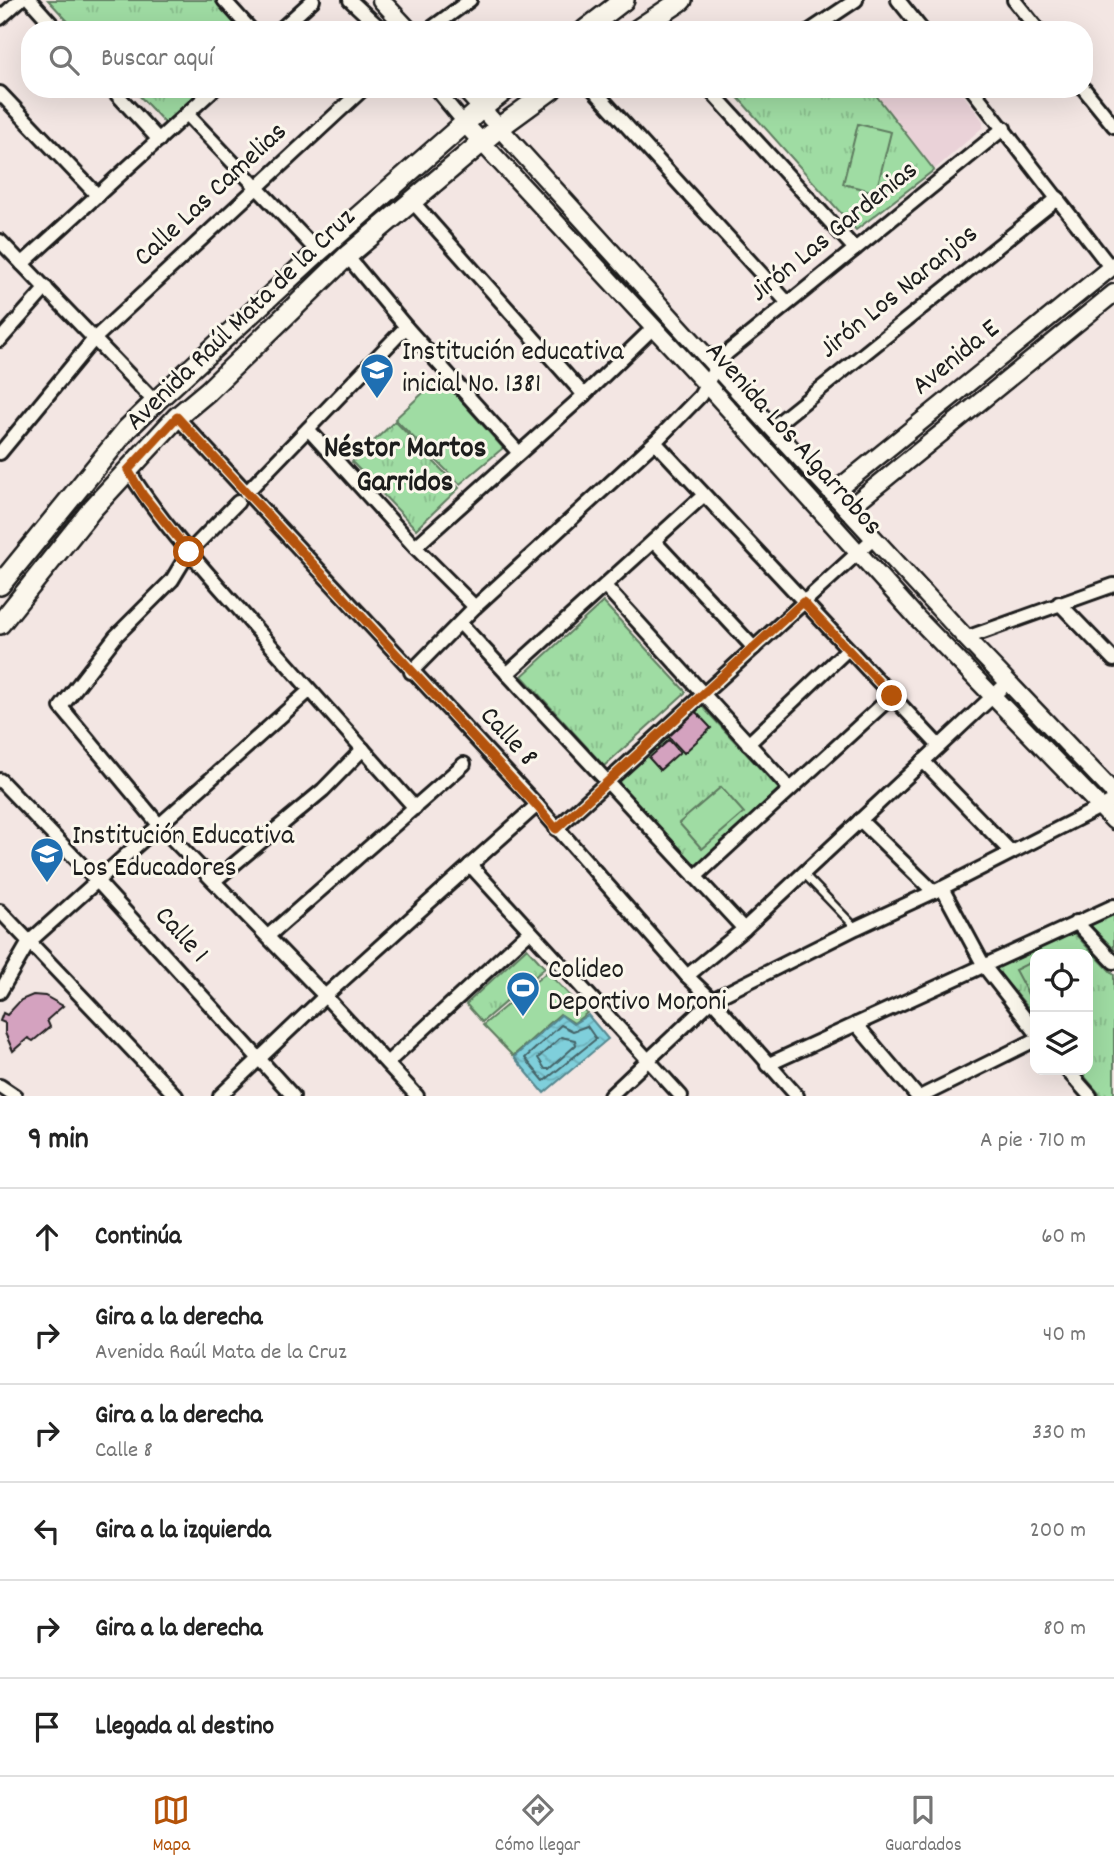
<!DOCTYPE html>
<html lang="es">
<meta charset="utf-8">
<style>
body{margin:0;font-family:Dekko,sans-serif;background:#f6f6f6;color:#222}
.controls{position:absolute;right:21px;bottom:21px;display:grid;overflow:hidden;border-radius:14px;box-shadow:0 7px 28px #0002}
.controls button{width:63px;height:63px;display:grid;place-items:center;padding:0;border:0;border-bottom:2px solid #e0e0e0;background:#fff;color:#222;font:35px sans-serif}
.stop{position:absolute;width:21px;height:21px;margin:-16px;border:5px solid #b45309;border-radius:50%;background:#fff}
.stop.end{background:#b45309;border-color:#fff;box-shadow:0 2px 7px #0008}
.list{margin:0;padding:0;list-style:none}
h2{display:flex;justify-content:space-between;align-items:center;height:91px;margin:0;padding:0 28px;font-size:30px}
h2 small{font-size:23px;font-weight:400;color:#767676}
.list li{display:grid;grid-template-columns:46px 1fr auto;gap:21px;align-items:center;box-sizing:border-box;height:98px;padding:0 28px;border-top:2px solid #e0e0e0}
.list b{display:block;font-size:26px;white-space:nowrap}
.list p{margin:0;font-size:23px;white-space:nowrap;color:#767676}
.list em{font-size:23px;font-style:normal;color:#767676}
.icon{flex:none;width:38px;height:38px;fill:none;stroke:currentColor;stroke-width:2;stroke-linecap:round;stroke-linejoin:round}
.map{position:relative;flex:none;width:1114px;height:1096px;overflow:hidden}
.search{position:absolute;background:#fff;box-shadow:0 7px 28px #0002;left:21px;right:21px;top:21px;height:77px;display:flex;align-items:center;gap:18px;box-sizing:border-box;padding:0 24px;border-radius:28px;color:#767676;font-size:26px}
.sheet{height:679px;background:#fff}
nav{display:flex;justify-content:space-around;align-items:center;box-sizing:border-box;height:98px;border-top:2px solid #e0e0e0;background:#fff;font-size:19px;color:#767676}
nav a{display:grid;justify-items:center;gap:4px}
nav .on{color:#b45309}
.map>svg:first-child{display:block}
.built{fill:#ead2d8}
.park{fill:url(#park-tufts);stroke:#5e7c60;stroke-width:2}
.garden{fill:#9fdca3;stroke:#5e7c60;stroke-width:2}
.water{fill:url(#water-waves);stroke:#57878f;stroke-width:2}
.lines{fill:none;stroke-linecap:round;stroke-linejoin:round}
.shore{stroke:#446468;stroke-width:2}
.building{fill:#d4a2bf;stroke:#1c1c1c;stroke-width:2}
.service-casing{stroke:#1c1c1c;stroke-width:11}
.minor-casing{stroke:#1c1c1c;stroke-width:18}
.tertiary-casing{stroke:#1c1c1c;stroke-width:21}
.primary-casing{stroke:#1c1c1c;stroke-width:24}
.service{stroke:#fbf7ec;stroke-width:6}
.minor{stroke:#fbf7ec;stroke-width:12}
.tertiary{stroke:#fbf7ec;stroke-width:16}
.primary{stroke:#fbf7ec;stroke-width:19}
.route{stroke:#b45309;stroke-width:9}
.labels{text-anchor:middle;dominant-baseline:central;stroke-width:6;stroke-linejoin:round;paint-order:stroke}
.street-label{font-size:28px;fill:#1c1c1c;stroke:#fbf7ec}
.poi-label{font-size:28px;fill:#1c1c1c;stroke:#fbf7ec;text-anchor:start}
.neighbourhood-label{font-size:30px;font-weight:bold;fill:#1c1c1c;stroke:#fbf7ec}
</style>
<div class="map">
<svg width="1114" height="1096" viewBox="0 0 1114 1096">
<defs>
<pattern id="park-tufts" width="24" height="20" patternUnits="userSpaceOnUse" patternTransform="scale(1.75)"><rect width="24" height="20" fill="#9fdca3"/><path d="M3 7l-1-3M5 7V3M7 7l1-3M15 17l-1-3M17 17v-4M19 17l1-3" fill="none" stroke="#88bc8c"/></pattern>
<pattern id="water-waves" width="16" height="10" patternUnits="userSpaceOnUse" patternTransform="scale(1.75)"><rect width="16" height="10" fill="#7fcfdb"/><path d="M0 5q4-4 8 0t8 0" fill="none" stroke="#6db1bb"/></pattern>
</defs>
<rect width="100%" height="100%" fill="#f3e6e3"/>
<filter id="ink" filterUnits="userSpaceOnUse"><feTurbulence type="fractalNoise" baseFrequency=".0143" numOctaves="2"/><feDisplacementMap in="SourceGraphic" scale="14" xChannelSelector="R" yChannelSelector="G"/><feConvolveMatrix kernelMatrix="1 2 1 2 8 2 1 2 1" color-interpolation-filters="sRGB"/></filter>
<g filter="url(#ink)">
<!-- built -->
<polygon class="built" points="871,89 959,89 983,121 983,127 934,170"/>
<!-- park -->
<g class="park">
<polygon points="48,0 214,0 242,30 76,30"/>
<polygon points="133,89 202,89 165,123"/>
<polygon points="741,89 871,89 934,170 856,230 734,93"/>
<polygon points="395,421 459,488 416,529 352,462"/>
<polygon points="603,602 686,692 604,766 522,676"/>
<polygon points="700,704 779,789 695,867 615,780"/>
<polygon points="1114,913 1114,949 1089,924"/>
<polygon points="1073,932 1114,975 1114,1096 1101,1096 1079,1070 1088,1070 1088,954 1035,954 1035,1016 995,968"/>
<polygon points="527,948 545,968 482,1022 466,1004"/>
</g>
<!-- garden -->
<g class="garden">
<polygon points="858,124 891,132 876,192 843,184"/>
<polygon points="440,377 503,448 460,484 395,419"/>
<polygon points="721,787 744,813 702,849 679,823"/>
<polygon points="1035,960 1035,996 1030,998 1015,970"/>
<polygon points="547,972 587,1013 574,1023 560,1014 513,1056 483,1025"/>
</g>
<!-- water -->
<polygon class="water" points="561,1015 573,1024 588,1015 608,1039 544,1093 514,1057"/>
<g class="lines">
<!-- shore -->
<g class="shore">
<polygon points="561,1025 573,1031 587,1026 596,1039 544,1081 525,1058"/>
<polygon points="561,1037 575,1040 576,1045 549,1069 545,1069 538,1058"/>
</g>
</g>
<!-- building -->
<g class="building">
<polygon points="694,710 711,728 684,753 668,736"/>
<polygon points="669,740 680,752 660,770 649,758"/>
<polygon points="33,995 45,996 63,1006 47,1020 50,1027 33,1041 28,1038 13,1051 5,1033 5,1023 0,1021 3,1013 7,1015 21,1000"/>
</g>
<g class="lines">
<!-- service casing -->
<g class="service-casing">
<polyline id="service" points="804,874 856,928"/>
</g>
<!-- minor casing -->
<g class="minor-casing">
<g id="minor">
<polyline points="30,0 57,30"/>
<polyline points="224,0 251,30"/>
<polyline points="350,0 382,30"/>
<polyline points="898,0 922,30"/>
<polyline points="1014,0 1038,30"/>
<polyline points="0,18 20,0"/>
<polyline points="280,30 313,0"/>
<polyline points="429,30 470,0"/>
<polyline points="811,30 856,0"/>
<polyline points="112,89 159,140"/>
<polyline points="436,89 465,124"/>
<polyline points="593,89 787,302"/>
<polyline points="709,89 855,249"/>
<polyline points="972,89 1111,268"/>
<polyline points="1084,89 1114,126"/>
<polyline points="0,93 98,196"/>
<polyline points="187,114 318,252"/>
<polyline points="411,200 584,395"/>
<polyline points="0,241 155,402"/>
<polyline points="347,256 406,327 519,453"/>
<polyline points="22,264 214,89"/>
<polyline points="0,340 46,288"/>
<polyline points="177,417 537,805 687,976 712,1000 797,1096"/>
<polyline points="773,427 1058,198"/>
<polyline points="308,429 415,547 475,607"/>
<polyline points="655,442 939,746"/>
<polyline points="0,453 94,339 363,89"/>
<path d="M128,470C159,520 199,564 238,608C296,675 356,741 415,808"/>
<polyline points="246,493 406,327"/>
<polyline points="238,502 189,552 172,580 116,636 61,707 160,826 325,996 417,1096"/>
<polyline points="654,541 754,648"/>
<polyline points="415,547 584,395 654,327"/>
<polyline points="605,586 790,789"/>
<polyline points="1059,603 1114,660"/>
<polyline points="460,623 744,929"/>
<polyline points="966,638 1114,585"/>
<polyline points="411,672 475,607 655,442 700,396 716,367 727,353 1004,128"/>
<polyline points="507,674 704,495"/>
<polyline points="748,744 848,649"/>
<polyline points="923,761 1011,852"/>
<polyline points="0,780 98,882 293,1096"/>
<polyline points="860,820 934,892"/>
<polyline points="556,829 874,538"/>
<polyline points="470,865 681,1096"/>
<polyline points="695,877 892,696"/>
<polyline points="214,881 323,790 363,749"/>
<polyline points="942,888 984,966 1035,1031"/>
<polyline points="0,911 176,1096"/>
<polyline points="1076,922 1114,962"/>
<polyline points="268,936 464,764"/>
<polyline points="687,976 744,929 1008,682"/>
<polyline points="0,992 29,942 309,691"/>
<polyline points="856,1024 917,1096"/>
<polyline points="387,1063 529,932"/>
<polyline points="767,1065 1114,906"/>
<polyline points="1067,1070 1090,1096"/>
<polyline points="0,1086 15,1096"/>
<polyline points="220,1096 325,996 537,805"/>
<polyline points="610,1096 712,1000 856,928 942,888 1114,800"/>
<polyline points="922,1096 1035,1040"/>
</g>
</g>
<!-- tertiary casing -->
<g class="tertiary-casing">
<g id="tertiary">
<polyline points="381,0 409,30"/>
<polyline points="464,89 716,367 966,638 1114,793"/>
<polyline points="465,124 706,384 918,619 1114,821"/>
<polyline points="833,493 1114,265"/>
<polyline points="848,509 1114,293"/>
</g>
</g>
<!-- primary casing -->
<g class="primary-casing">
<g id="primary">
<polyline points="585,30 624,0"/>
<polyline points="637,30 682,0"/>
<polyline points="0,585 127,429 155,402 318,252 482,108 507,89"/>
<polyline points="0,624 93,508 177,417 208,391 347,256 500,127 552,89"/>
</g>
</g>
<!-- service -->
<use href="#service" class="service"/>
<!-- minor -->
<use href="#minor" class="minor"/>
<!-- tertiary -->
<use href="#tertiary" class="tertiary"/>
<!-- primary -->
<use href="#primary" class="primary"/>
</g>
</g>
<g class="lines" filter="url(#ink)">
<!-- route -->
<polyline class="route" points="189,552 143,495 128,470 177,417 537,806 556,829 803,602 892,696"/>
</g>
<!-- icons -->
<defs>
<g id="school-pin" transform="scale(1.75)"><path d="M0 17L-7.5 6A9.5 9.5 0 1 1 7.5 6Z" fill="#1f6fb2" stroke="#fbf7ec"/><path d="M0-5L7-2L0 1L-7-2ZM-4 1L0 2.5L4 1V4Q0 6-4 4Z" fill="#fff"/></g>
<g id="stadium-pin" transform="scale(1.75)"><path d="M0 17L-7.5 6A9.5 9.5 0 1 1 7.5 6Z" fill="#1f6fb2" stroke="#fbf7ec"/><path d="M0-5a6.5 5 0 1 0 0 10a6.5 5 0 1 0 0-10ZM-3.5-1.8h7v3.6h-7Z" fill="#fff"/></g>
</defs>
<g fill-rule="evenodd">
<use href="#school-pin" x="377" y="370"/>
<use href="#school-pin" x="47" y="854"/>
<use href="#stadium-pin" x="523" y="988"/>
</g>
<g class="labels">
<!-- street labels -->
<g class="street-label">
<text transform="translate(212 196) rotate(-43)">Calle Las Camelias</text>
<text transform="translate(835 233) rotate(-39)">Jirón Las Gardenias</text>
<text transform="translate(900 293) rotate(-39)">Jirón Los Naranjos</text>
<text transform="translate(242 321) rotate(-44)">Avenida Raúl Mata de la Cruz</text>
<text transform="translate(957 359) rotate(-39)">Avenida E</text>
<text transform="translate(792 440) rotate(48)">Avenida Los Algarrobos</text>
<text transform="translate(507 738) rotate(47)">Calle 8</text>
<text transform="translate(180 936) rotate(48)">Calle 1</text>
</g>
<!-- poi labels -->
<g class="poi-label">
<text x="402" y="354">Institución educativa<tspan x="402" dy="32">inicial No. 1381</tspan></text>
<text x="72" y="838">Institución Educativa<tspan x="72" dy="32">Los Educadores</tspan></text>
<text x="548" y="972">Colideo<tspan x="548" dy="32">Deportivo Moroni</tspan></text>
</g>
<!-- neighbourhood labels -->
<g class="neighbourhood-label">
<text x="405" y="450">Néstor Martos<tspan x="405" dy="34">Garridos</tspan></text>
</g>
</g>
</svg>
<div class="controls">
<button><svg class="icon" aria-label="locate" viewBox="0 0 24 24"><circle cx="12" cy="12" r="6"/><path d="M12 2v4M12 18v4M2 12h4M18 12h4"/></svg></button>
<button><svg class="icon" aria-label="layers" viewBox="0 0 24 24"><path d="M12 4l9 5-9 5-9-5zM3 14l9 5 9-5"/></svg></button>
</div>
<div class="stop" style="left:189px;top:552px"></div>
<div class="stop end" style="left:892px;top:696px"></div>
<div class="search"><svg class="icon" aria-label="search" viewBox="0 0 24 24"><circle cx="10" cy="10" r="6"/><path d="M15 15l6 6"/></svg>Buscar aquí</div>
</div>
<section class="sheet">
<h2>9 min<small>A pie · 710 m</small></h2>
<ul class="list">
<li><svg class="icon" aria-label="ahead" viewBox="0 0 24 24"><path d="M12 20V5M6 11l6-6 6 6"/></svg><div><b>Continúa</b></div><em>60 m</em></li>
<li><svg class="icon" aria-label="right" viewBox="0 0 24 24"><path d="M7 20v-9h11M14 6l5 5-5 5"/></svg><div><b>Gira a la derecha</b><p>Avenida Raúl Mata de la Cruz</p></div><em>40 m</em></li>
<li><svg class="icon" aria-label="right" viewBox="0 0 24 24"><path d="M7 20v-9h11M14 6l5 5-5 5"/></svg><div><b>Gira a la derecha</b><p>Calle 8</p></div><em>330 m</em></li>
<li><svg class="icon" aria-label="left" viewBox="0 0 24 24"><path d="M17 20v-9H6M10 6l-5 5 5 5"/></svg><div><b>Gira a la izquierda</b></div><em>200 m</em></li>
<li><svg class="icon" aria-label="right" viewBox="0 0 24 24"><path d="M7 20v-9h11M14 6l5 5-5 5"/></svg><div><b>Gira a la derecha</b></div><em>80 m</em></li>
<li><svg class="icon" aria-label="arrive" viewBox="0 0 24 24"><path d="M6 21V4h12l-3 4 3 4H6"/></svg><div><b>Llegada al destino</b></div></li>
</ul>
</section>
<nav>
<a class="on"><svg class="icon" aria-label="map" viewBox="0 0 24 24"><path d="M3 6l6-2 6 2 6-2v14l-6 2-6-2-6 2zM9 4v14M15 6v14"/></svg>Mapa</a>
<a><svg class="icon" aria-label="directions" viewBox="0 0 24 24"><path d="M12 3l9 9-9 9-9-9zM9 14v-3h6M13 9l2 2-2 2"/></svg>Cómo llegar</a>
<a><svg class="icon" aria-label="saved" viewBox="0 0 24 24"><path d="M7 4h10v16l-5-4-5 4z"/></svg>Guardados</a>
</nav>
